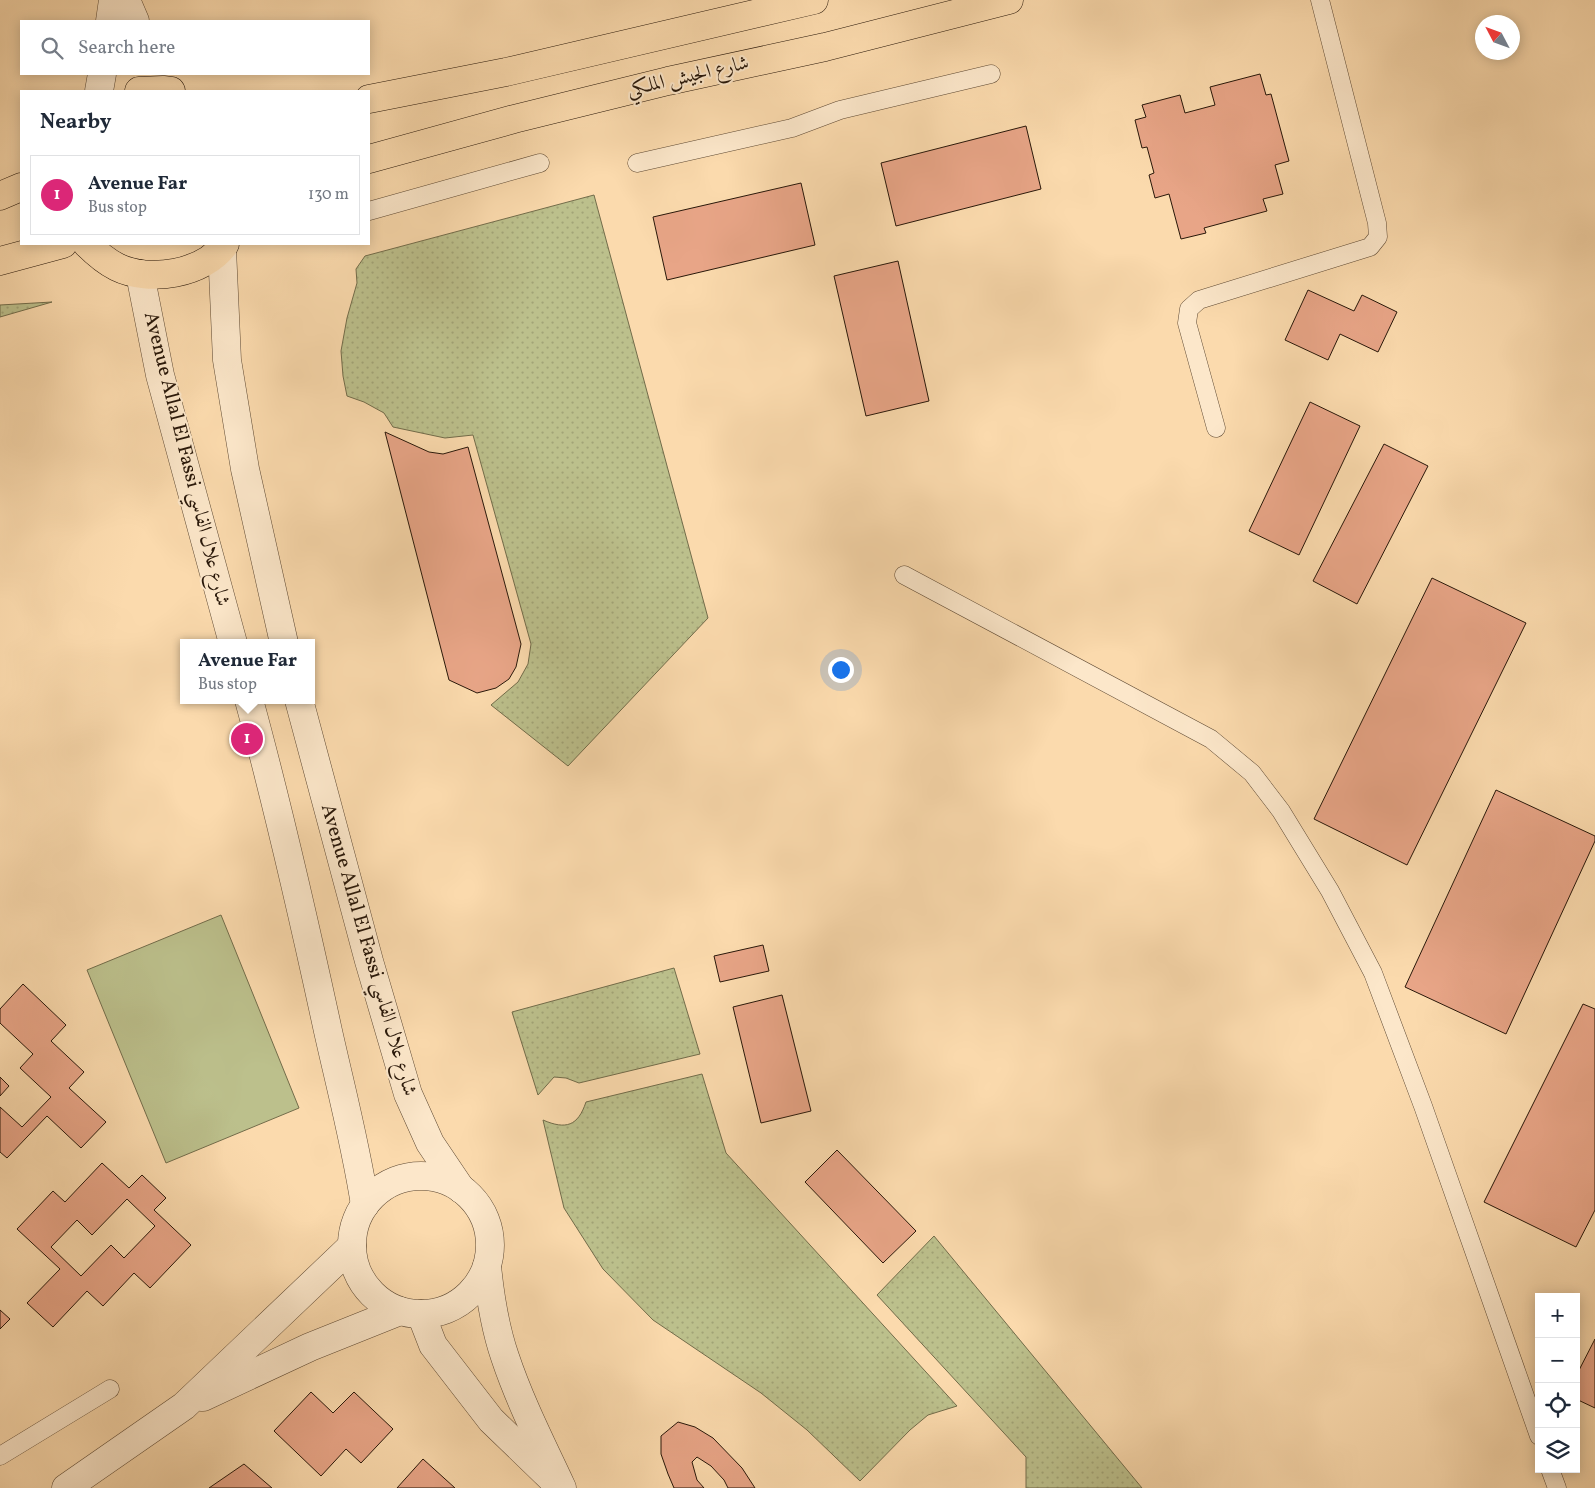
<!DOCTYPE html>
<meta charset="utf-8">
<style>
body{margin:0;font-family:Vollkorn,Amiri,serif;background:#f6f6f7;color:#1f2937}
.controls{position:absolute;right:15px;bottom:15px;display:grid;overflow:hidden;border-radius:0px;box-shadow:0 2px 12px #0003}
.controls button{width:45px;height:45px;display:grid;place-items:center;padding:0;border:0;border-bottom:1px solid #e0e1e3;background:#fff;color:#1f2937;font:25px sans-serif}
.compass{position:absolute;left:1475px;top:15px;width:45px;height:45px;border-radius:50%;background:#fff;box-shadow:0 2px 12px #0003;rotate:311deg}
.you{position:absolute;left:840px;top:669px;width:18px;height:18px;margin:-12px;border:4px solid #fff;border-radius:50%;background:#1a73e8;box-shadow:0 0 0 8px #1a73e833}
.badge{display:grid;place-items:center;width:32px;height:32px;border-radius:50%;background:#db2777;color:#fff;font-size:16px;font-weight:700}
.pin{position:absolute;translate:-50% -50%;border:2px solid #fff;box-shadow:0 1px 5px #0006}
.popup{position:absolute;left:180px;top:639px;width:135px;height:65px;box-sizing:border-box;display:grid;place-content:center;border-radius:0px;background:#fff;filter:drop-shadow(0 1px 4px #0005);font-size:16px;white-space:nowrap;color:#747a83}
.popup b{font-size:19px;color:#1f2937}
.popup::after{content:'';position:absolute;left:50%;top:100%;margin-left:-10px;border:10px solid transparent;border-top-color:#fff}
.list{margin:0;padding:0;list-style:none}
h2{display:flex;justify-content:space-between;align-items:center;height:65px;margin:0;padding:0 20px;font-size:21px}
h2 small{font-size:16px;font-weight:400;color:#747a83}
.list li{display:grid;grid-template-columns:32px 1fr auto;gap:15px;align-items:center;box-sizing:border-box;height:80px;margin:0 10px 10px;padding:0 10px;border:1px solid #e0e1e3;border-radius:0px}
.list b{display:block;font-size:19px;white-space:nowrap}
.list p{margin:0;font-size:16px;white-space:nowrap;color:#747a83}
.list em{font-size:16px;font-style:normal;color:#747a83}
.icon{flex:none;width:28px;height:28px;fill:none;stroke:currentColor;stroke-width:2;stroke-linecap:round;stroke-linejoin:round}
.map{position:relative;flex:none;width:1595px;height:1488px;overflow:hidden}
.search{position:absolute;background:#fff;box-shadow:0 2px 12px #0003;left:20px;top:20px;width:350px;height:55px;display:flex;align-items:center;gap:12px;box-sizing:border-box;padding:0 18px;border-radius:0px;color:#747a83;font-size:19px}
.panel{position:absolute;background:#fff;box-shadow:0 2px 12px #0003;left:20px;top:90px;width:350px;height:155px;border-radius:0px}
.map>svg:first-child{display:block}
.grass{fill:url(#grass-dots);stroke:#726c4a}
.park{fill:#bcc08c;stroke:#726c4a}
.building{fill:#e8a587;stroke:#281709;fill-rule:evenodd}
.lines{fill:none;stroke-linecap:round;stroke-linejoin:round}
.service-casing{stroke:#5d4832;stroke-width:19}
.tertiary-casing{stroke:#5d4832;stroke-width:29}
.primary-casing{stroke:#281709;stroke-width:29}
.service{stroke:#fce7ca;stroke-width:18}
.tertiary{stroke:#fce7ca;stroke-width:28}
.primary{stroke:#fbdaad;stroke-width:28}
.labels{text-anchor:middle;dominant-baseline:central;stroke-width:4;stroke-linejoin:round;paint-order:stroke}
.street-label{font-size:20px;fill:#281709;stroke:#fce7ca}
</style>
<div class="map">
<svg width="1595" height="1488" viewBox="0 0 1595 1488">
<defs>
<pattern id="grass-dots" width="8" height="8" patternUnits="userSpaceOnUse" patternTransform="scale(1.25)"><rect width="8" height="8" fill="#bcc08c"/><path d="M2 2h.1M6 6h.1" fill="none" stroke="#a2a477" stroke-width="1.8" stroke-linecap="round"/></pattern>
</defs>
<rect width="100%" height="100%" fill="#fbdaad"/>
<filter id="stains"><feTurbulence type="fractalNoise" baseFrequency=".004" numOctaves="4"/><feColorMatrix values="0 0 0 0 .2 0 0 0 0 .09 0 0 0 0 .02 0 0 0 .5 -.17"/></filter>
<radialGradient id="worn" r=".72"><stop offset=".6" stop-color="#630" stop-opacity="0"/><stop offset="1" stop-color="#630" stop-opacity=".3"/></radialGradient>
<!-- grass -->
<g class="grass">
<polygon points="594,195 708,618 568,766 491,705 518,682 528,664 531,644 473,435 445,438 393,427 384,413 364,402 347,396 343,376 341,351 347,318 357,283 356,269 365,256"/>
<polygon points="52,302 0,317 0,305"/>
<polygon points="674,968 700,1054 579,1083 566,1078 554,1077 538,1095 512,1012"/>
<path d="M702,1074L726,1153L957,1406L928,1415L910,1430L860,1481L807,1430L761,1393L653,1320L603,1269L564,1208L543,1120C566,1130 578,1126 586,1102Z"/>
<polygon points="934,1236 1142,1488 1026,1488 1026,1457 877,1295"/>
</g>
<!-- park -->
<polygon class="park" points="221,915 299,1108 166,1163 87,970"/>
<!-- building -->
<g class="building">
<polygon points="1260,74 1266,95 1271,94 1289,161 1275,165 1283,194 1263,199 1267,211 1204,228 1206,233 1181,239 1169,194 1155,198 1149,175 1154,173 1147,147 1142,148 1135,120 1146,117 1142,105 1180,95 1185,113 1215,105 1210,87"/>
<polygon points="1026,126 1041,189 896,226 881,163"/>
<polygon points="801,183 815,245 667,280 653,217"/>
<polygon points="898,261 929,401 866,416 834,276"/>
<polygon points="1308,290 1354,311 1362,295 1397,312 1378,352 1340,334 1328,360 1285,340"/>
<polygon points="1310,402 1360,426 1299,555 1249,531"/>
<polygon points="385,432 429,452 443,454 468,447 521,644 516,667 509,679 496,688 477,693 449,680"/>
<polygon points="1384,444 1428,466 1357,604 1313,581"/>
<polygon points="1432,578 1526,623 1407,865 1314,819"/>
<polygon points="1496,790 1595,836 1595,841 1506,1034 1405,987"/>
<polygon points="763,945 769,971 720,982 714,956"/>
<polygon points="23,984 66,1025 51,1041 84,1072 69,1088 106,1122 81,1148 47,1116 7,1158 0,1152 0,1107 22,1127 51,1097 20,1068 33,1054 0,1023 0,1009"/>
<polygon points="782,995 811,1111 761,1123 733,1007"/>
<polygon points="1583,1004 1595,1009 1595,1210 1576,1247 1484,1202"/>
<polygon points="0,1077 9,1086 0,1096"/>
<polygon points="837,1150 916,1231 883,1263 805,1182"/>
<path d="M102,1163L129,1188L142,1175L166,1198L154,1210L191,1245L150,1288L134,1273L103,1306L87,1291L53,1327L27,1303L60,1269L17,1229L53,1191L65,1202ZM127,1199L155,1226L124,1258L111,1245L81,1276L51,1247L77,1220L92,1235Z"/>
<polygon points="0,1310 10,1319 0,1329"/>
<polygon points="1595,1339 1595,1408 1576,1399 1576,1376"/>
<polygon points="311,1392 333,1413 354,1392 393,1429 361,1463 346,1449 321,1476 274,1431"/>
<polygon points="678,1422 695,1427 713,1438 742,1468 755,1488 728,1488 724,1480 711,1466 697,1457 692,1462 697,1480 704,1488 674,1488 668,1474 661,1454 661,1436"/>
<polygon points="423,1459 455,1488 397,1488"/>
<polygon points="244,1464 272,1488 209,1488"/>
</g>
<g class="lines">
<!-- service casing -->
<g class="service-casing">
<g id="service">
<polyline points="637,163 792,128 840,110 991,74"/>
<polyline points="369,211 540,163"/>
<polyline points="1216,428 1187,323 1189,309 1199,300 1370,247 1378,237 1377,223 1320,0"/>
<polyline points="904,575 1211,739 1252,773 1281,811 1330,891 1373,973 1423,1106 1539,1436"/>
<polyline points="0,1456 110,1389"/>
<polyline points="1550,1469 1557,1488"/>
</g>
</g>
<!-- tertiary casing -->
<g class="tertiary-casing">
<g id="tertiary">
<polyline points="126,0 135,21"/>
<polyline points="110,21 113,0"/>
<polyline points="99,91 102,74"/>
<polyline points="222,249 227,360 245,469 284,643"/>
<polyline points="140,274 160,375 233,643"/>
<path d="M249,700C279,810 304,920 328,1031C341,1089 356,1146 365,1205"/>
<polyline points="299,700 369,961 408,1094 430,1143 461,1189"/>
<circle cx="421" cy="1245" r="69"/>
<path d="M487,1266C490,1296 495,1328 505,1357C520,1402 542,1445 562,1488"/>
<polyline points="421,1314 433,1345 491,1420 551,1478"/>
<polyline points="203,1397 310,1347 400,1311"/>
<polyline points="66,1488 184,1406 352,1246"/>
</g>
</g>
<!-- primary casing -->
<g class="primary-casing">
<g id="primary">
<polyline points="139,91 163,90 171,91"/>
<polyline points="369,99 506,72 814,0"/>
<polyline points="369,159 514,119 668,81 825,47 1009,0"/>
<polyline points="0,196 21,187"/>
<path d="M87,244C96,253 105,261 117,267C149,283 204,274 225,244"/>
<polyline points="0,261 63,244"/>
</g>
</g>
<!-- service -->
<use href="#service" class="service"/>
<!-- tertiary -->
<use href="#tertiary" class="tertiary"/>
<!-- primary -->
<use href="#primary" class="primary"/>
</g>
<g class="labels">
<!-- street labels -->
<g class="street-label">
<text transform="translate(688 77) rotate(-13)">شارع الجيش الملكي</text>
<text transform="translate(186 459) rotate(76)">Avenue Allal El Fassi شارع علال الفاسي</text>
<text transform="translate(368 950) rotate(74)">Avenue Allal El Fassi شارع علال الفاسي</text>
</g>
</g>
<rect width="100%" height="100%" filter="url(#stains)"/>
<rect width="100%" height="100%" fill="url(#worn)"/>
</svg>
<div class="controls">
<button>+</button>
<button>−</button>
<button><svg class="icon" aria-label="locate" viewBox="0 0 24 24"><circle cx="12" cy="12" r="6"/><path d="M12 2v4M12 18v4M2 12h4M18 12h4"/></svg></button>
<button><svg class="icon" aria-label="layers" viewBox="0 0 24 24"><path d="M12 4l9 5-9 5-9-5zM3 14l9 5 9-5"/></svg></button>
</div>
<svg class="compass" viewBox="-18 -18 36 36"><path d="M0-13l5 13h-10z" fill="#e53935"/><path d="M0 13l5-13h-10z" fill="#747a83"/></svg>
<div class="you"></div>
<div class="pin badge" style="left:247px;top:739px">1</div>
<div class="popup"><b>Avenue Far</b>Bus stop</div>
<div class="search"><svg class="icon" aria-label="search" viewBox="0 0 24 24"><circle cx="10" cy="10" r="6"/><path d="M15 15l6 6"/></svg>Search here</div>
<section class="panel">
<h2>Nearby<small></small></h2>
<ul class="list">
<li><span class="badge">1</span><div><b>Avenue Far</b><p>Bus stop</p></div><em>130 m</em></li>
</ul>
</section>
</div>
